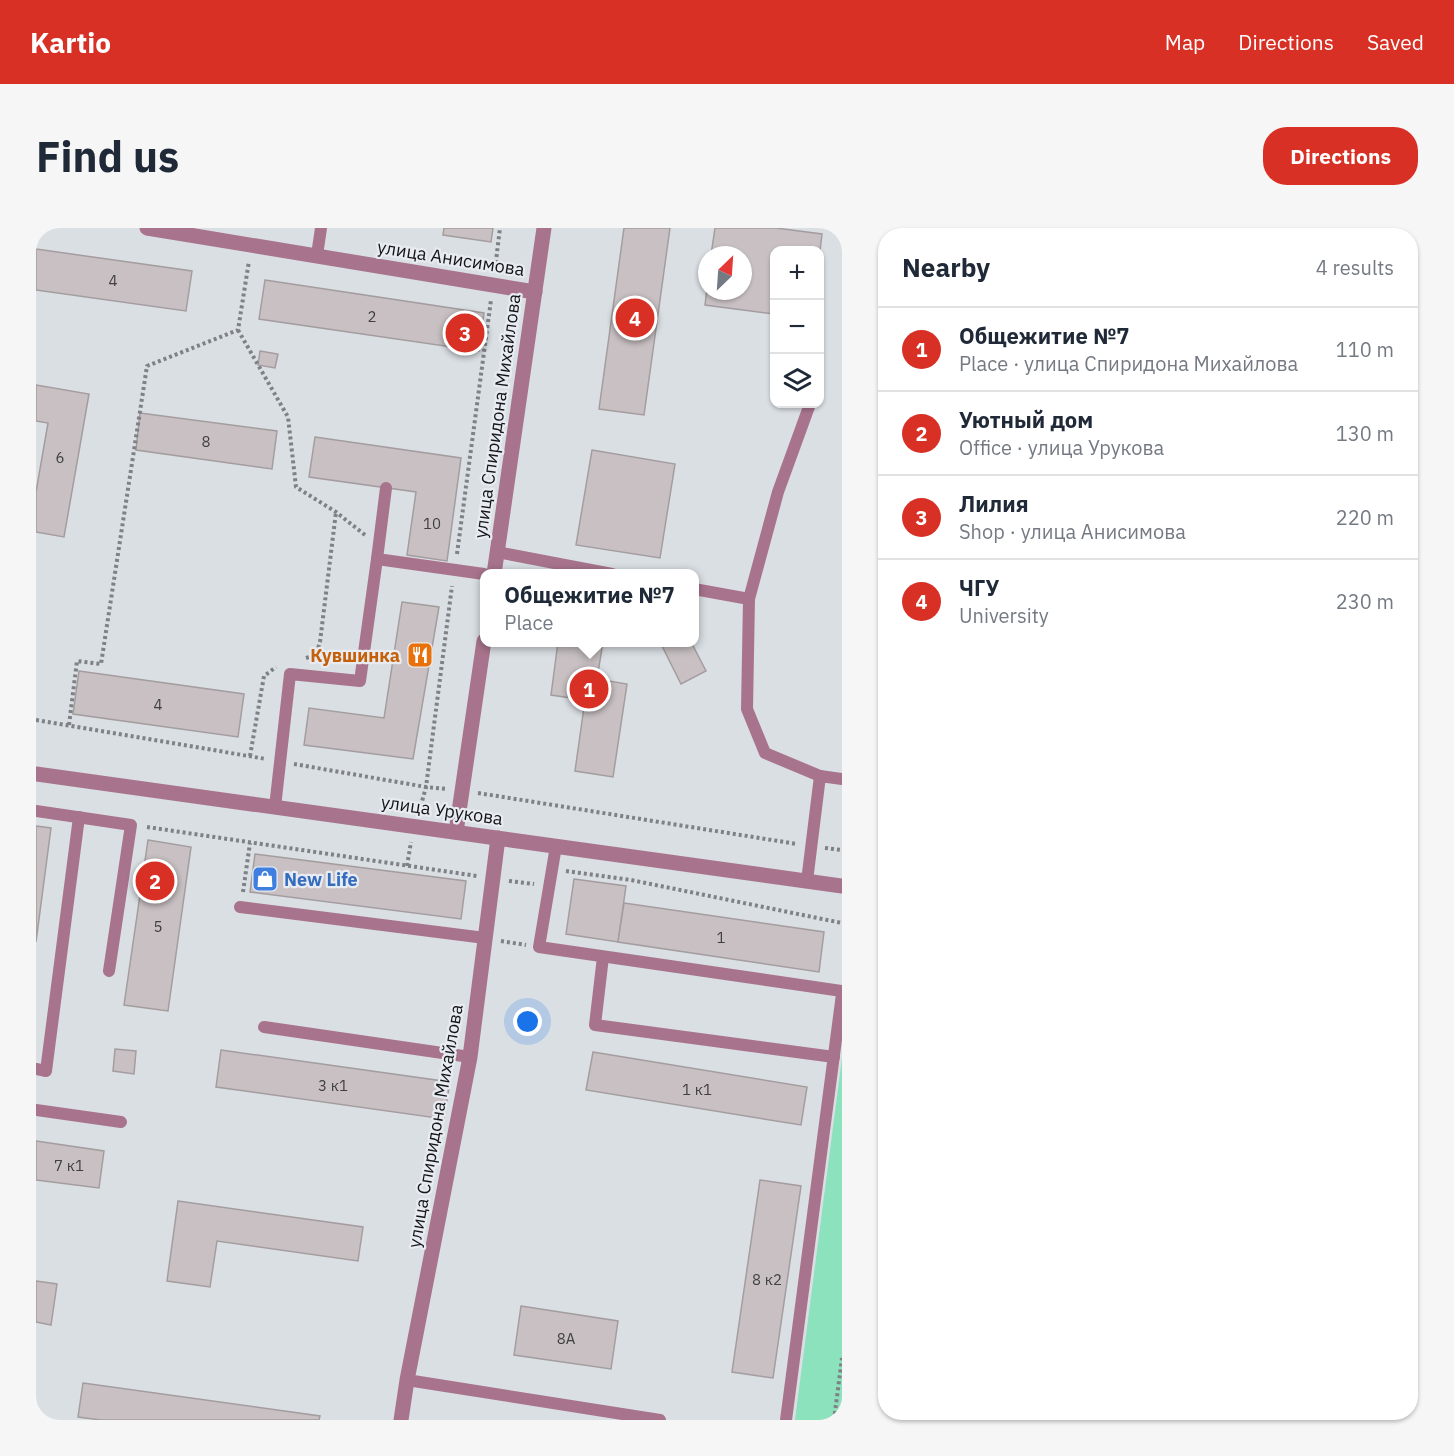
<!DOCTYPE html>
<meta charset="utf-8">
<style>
body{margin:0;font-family:"IBM Plex Sans",sans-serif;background:#f6f6f7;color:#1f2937}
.controls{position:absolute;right:18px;top:18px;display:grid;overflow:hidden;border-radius:12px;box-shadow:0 2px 4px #0004}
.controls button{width:54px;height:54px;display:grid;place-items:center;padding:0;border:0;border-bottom:2px solid #e0e1e3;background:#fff;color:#1f2937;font:30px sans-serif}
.compass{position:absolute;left:662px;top:18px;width:54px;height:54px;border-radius:50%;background:#fff;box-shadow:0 2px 4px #0004;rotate:25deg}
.you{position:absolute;left:492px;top:794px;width:21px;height:21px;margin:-15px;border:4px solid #fff;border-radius:50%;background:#1a73e8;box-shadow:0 0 0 9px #1a73e833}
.badge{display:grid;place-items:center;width:39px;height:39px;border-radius:50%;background:#d93025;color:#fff;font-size:20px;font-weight:700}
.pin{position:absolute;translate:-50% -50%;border:3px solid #fff;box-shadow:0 2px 6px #0006}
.popup{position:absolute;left:444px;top:341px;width:219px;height:78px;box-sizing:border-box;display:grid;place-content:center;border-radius:12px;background:#fff;filter:drop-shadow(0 2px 4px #0005);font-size:20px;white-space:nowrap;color:#747a83}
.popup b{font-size:22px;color:#1f2937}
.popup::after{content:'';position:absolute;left:50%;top:100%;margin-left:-12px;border:12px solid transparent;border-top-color:#fff}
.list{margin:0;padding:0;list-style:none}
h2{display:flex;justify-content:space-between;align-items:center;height:78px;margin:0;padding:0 24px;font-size:26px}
h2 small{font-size:20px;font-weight:400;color:#747a83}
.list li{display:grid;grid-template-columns:39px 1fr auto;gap:18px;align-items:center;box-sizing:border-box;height:84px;padding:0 24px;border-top:2px solid #e0e1e3}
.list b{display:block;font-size:22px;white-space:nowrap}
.list p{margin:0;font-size:20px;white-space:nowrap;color:#747a83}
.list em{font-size:20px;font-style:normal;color:#747a83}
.icon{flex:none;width:33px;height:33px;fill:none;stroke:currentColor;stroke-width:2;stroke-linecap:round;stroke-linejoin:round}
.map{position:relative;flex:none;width:806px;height:1192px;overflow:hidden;border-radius:24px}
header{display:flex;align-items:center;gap:36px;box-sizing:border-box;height:84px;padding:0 30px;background:#d93025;color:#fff}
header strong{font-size:28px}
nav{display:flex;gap:33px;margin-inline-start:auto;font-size:21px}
.intro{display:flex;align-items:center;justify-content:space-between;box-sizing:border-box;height:144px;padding:0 36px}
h1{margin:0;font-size:42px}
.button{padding:15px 27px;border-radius:24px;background:#d93025;color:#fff;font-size:21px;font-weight:700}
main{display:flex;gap:36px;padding:0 36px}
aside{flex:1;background:#fff;border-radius:24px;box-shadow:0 2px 4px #0004}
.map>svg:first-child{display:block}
.green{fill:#8be2bc}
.building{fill:#c8c0c2;stroke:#a49d9f;stroke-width:1.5}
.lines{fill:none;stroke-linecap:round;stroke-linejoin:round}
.path{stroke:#7e8185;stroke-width:4;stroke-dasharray:3 3;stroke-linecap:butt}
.lane{stroke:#a8748d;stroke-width:12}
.street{stroke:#a8748d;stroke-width:15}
.labels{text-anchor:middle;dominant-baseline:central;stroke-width:4.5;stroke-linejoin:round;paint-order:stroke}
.number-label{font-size:15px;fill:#404042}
.street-label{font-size:18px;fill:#131517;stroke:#e8ecf2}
.food-label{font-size:18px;font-weight:bold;fill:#c56008;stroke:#e8ecf2;text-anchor:end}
.shop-label{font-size:18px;font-weight:bold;fill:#366cbe;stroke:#e8ecf2;text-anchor:start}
</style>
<header>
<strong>Kartio</strong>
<nav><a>Map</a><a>Directions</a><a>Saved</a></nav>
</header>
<div class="intro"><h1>Find us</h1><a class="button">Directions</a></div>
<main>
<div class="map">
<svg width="806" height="1192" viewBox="0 0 806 1192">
<rect width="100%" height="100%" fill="#dadfe4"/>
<!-- green -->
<polygon class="green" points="806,830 806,1192 759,1192"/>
<!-- building -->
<g class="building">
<polygon points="408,0 457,0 455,14 407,7"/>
<polygon points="588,0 634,0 608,187 563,181"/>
<polygon points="679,0 740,0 786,6 784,23 738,22 738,86 669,77 671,60 671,63 707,63 707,27 675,27"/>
<polygon points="0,21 156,43 150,83 0,62"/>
<polygon points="229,52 448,85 443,123 223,91"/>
<polygon points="224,123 242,126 239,140 222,137"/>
<polygon points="0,157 53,166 28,309 0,304 0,264 12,195 0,193"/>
<polygon points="104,185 241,203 236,241 100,222"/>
<polygon points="279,209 425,230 411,333 371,327 380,264 273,249"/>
<polygon points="556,222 639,236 624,330 540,317"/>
<polygon points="366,374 403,379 377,531 268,517 273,480 348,490"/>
<polygon points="522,414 567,414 561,451 591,456 577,549 539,543 549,472 515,467"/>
<polygon points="624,414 655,414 670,443 645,456"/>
<polygon points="43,443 208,466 202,509 37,486"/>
<polygon points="0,598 15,600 0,714"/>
<polygon points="112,612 155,619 132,783 88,777"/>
<polygon points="219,626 430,653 425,691 214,664"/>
<polygon points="538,651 590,658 582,714 530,706"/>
<polygon points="588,675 788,704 783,744 582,714"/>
<polygon points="79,821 100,823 98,846 77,843"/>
<polygon points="185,822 414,854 408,891 180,859"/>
<polygon points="557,824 771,859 765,897 550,862"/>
<polygon points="0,913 68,923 63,960 0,952"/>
<polygon points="724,952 765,958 737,1150 696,1144"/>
<polygon points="142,973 327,999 322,1033 181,1013 174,1059 131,1053"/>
<polygon points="0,1053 21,1056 15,1097 0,1094"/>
<polygon points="485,1078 582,1093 575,1141 478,1127"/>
<polygon points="47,1155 284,1188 283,1192 65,1192 42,1189"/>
</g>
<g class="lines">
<!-- path -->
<g class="path">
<polyline points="459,41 464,0"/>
<polyline points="202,102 252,189 260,259 300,284 329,307"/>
<polyline points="421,326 455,72"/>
<polyline points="270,430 280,427 284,414 300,284"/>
<polyline points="0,492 230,531"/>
<polyline points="33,497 41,433 65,436 111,138 202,102 213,33"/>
<polyline points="214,528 228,448 240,439"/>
<polyline points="258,536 390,559 416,358"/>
<polyline points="442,565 761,616"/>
<polyline points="383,584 390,559 411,561"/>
<polyline points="111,599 441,648"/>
<polyline points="789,620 806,622"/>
<polyline points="371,638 375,614"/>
<polyline points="530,643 595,652 806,695"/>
<polyline points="473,653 498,656"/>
<polyline points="207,664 214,615"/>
<polyline points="465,713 490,717"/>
<polyline points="798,1192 806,1130"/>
</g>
<!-- lane -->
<g class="lane">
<polyline points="281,27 285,0"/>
<polyline points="350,260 341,331 448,346"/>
<polyline points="461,324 576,346"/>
<polyline points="658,361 713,371 711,481 729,525 784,548"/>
<polyline points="713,371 742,264 774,176"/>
<polyline points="239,579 254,446 324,453 341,331"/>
<polyline points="0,583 95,597 73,743"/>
<polyline points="520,618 503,719 806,763"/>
<polyline points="771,653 784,548 806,551"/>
<polyline points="204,679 449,710"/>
<polyline points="567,729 559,797 798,829"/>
<polyline points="228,799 434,829"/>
<polyline points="0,841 10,843 43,589"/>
<polyline points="0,882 85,894"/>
<polyline points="371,1152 624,1192"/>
<polyline points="750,1192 806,766"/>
</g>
<!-- street -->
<g class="street">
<polyline points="111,0 499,64"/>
<polyline points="458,346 508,0"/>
<polyline points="0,546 806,658"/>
<polyline points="420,604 448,413"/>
<polyline points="365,1192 371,1152 434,829 462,610"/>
</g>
</g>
<!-- icons -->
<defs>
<g id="restaurant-square" transform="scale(1.35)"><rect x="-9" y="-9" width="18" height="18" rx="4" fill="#e8710a" stroke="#e8ecf2"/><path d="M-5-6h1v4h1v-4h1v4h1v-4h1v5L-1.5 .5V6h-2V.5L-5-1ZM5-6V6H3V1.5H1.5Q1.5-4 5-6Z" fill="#fff"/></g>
<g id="shop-square" transform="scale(1.35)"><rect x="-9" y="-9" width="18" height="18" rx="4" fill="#3f7fe0" stroke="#e8ecf2"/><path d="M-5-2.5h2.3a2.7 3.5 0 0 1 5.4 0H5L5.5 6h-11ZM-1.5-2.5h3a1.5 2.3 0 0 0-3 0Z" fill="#fff"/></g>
</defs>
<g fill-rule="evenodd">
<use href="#restaurant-square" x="384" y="427"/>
<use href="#shop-square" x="229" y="651"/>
</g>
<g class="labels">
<!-- number labels -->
<g class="number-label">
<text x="77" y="52">4</text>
<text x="336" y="88">2</text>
<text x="170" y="213">8</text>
<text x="24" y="229">6</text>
<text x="396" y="295">10</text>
<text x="122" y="476">4</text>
<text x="122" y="698">5</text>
<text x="685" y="709">1</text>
<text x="297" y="857">3 к1</text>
<text x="661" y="861">1 к1</text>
<text x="33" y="937">7 к1</text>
<text x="731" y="1051">8 к2</text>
<text x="530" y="1110">8А</text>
</g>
<!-- street labels -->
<g class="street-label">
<text transform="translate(415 30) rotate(9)">улица Анисимова</text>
<text transform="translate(461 188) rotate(-82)">улица Спиридона Михайлова</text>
<text transform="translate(406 582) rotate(8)">улица Урукова</text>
<text transform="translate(399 898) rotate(-80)">улица Спиридона Михайлова</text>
</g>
<!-- food labels -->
<g class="food-label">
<text x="364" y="427">Кувшинка</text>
</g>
<!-- shop labels -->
<g class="shop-label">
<text x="248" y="651">New Life</text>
</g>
</g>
</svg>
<div class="controls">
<button>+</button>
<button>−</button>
<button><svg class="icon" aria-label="layers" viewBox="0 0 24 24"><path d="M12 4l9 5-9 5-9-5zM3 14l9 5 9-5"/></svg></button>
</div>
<svg class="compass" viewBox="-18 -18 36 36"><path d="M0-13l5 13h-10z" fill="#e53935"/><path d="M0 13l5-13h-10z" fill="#747a83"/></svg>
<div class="you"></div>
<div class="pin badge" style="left:553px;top:461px">1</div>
<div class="popup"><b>Общежитие №7</b>Place</div>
<div class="pin badge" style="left:119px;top:653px">2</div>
<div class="pin badge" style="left:429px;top:105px">3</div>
<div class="pin badge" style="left:599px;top:90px">4</div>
</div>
<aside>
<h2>Nearby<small>4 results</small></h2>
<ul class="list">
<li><span class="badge">1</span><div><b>Общежитие №7</b><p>Place · улица Спиридона Михайлова</p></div><em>110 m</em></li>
<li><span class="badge">2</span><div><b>Уютный дом</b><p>Office · улица Урукова</p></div><em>130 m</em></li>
<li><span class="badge">3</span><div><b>Лилия</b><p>Shop · улица Анисимова</p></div><em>220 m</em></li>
<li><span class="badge">4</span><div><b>ЧГУ</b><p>University</p></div><em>230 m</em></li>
</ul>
</aside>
</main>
